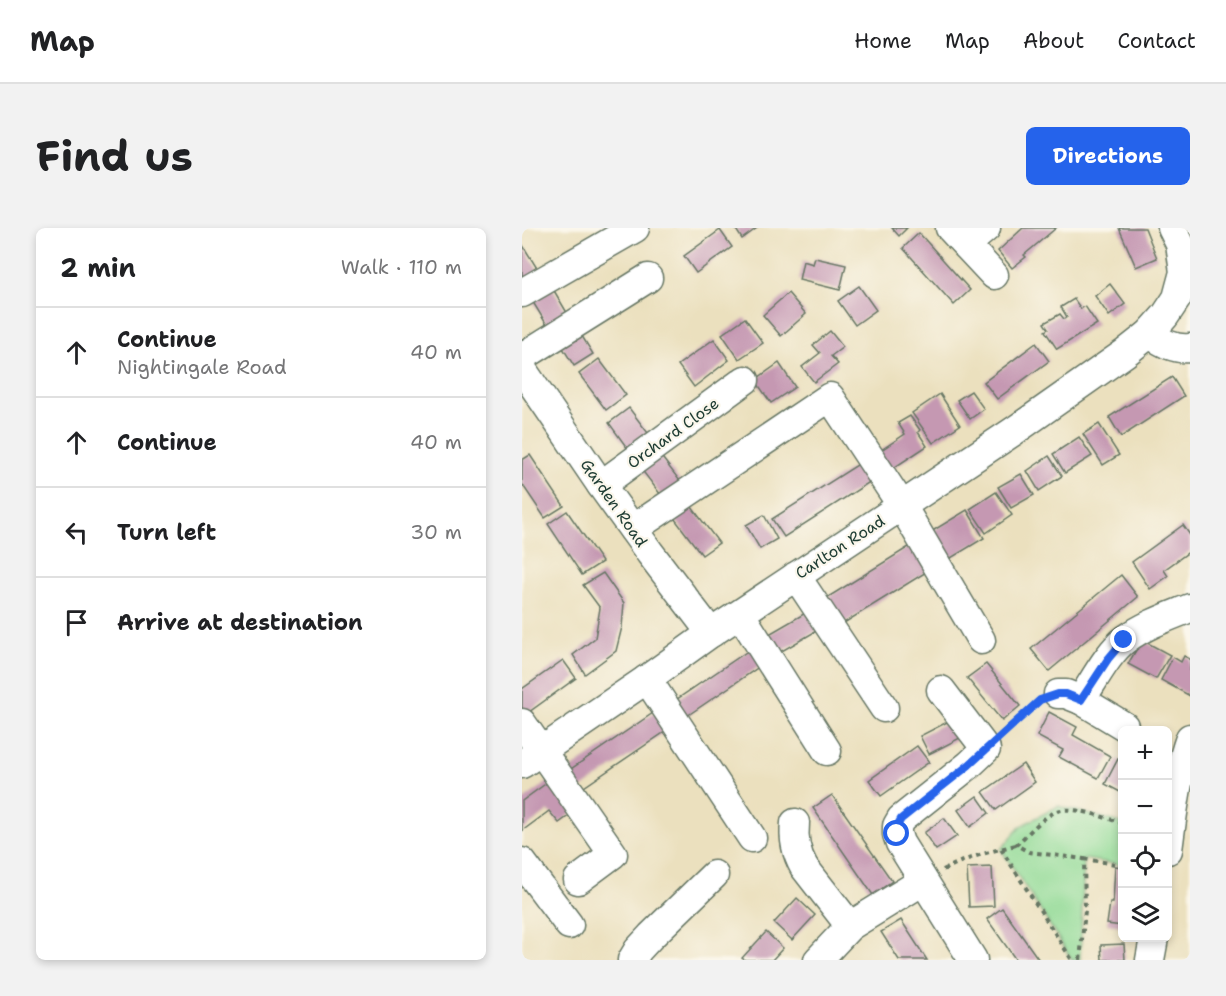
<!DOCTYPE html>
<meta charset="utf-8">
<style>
body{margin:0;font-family:"Shantell Sans",sans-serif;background:#f2f2f2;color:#202124}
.controls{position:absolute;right:18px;bottom:18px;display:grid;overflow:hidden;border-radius:9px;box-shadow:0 3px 9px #0003}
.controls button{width:54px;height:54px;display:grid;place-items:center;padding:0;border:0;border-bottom:2px solid #e0e0e0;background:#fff;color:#202124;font:30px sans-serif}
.stop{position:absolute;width:18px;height:18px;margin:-14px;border:4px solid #2563eb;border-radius:50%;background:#fff}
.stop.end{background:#2563eb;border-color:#fff;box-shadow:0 2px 6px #0008}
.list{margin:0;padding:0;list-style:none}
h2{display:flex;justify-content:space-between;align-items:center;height:78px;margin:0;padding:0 24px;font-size:26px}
h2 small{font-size:20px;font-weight:400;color:#757577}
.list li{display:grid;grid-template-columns:39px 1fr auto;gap:18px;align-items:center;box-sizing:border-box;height:90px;padding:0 24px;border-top:2px solid #e0e0e0}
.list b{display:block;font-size:22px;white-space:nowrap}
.list p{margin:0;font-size:20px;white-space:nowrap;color:#757577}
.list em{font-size:20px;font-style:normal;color:#757577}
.icon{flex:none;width:33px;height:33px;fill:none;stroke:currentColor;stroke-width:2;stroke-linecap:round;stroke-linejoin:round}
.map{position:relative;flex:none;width:668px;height:732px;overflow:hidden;border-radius:9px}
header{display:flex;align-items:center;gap:36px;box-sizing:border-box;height:84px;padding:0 30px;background:#fff;border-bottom:2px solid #e0e0e0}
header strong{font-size:28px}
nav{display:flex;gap:33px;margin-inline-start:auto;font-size:21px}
.intro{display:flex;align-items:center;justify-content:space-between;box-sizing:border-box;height:144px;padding:0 36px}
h1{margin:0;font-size:42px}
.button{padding:15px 27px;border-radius:9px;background:#2563eb;color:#fff;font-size:21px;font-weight:700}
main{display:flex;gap:36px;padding:0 36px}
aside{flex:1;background:#fff;border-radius:9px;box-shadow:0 3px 9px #0003}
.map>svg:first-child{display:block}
.green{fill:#91da95;stroke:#588c64;stroke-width:1.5}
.building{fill:#c598b2}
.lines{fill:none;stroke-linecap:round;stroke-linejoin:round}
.minor-casing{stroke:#667664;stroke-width:31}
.path{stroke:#667664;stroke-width:4;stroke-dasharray:4.5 4.5;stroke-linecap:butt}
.minor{stroke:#fff;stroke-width:28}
.route{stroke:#2563eb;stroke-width:8}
.labels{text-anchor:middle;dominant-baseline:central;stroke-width:4.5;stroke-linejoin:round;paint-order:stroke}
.street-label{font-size:16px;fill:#1f3d34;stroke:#fbf7ec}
</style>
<header>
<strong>Map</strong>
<nav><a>Home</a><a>Map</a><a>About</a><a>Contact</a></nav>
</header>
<div class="intro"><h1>Find us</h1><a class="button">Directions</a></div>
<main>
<aside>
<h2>2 min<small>Walk · 110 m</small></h2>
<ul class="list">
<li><svg class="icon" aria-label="ahead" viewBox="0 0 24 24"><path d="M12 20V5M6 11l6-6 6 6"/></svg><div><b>Continue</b><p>Nightingale Road</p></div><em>40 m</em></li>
<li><svg class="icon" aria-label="ahead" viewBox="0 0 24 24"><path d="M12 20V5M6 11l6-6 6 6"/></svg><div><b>Continue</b></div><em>40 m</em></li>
<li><svg class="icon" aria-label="left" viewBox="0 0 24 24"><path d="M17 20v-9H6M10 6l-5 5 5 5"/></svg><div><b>Turn left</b></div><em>30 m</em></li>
<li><svg class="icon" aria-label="arrive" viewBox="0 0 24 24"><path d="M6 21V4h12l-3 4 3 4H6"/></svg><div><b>Arrive at destination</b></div></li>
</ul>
</aside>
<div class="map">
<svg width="668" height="732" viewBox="0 0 668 732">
<rect width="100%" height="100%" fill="#fbf7ec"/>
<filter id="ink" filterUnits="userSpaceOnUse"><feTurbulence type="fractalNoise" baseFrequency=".0167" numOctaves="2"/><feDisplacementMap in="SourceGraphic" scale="12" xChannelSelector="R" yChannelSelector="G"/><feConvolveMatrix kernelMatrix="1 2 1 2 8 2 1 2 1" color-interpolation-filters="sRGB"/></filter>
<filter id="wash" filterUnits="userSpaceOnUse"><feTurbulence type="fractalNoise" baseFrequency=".008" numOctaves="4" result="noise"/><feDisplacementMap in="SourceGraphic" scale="24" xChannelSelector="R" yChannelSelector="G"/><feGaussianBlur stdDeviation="1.35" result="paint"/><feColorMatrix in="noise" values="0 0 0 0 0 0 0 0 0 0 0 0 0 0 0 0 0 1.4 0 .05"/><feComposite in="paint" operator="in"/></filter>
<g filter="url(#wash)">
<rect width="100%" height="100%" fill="#ebe0be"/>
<!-- green -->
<polygon class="green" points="536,578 600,595 600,637 562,631 558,732 550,732 479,621 499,598"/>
<g id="blocks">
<!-- building -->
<g class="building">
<polygon points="213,0 235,0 220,11"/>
<polygon points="370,0 385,0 377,8"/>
<polygon points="501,0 534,0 502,27 504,29 490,40 476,23"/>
<polygon points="597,0 623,0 635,30 614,39"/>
<polygon points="198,2 210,19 174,45 162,28"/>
<polygon points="397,5 448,62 432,77 381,20"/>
<polygon points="0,16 21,50 0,63"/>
<polygon points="293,30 324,37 318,62 277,52 281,33 291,36"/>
<polygon points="27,54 51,95 31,107 6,66"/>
<polygon points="588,56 603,76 587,88 573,68"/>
<polygon points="337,58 354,82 333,97 316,73"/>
<polygon points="266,65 284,86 259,108 241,87"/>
<polygon points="552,71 559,81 563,78 575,96 535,121 523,103 526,101 522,95 538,86 542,91 545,89 539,79"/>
<polygon points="223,90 241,115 217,131 200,106"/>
<polygon points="55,100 71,126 52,138 36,112"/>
<polygon points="308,103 321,119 309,128 316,136 292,154 280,139 298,125 291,117"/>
<polygon points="192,111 207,132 172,159 156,137"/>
<polygon points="514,115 527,133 475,171 462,154"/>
<polygon points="77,131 104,167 84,182 57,146"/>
<polygon points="257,135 273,159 249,175 233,152"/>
<polygon points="650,149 662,168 599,209 587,189"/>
<polygon points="449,163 462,181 448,191 435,172"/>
<polygon points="418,166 438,197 411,215 390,185"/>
<polygon points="107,180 129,209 108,224 87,195"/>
<polygon points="388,188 398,202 396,204 405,218 364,245 352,227 383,206 376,195"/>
<polygon points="577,196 597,227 581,237 561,206"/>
<polygon points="557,209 570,228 543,245 531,226"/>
<polygon points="8,227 42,278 23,290 0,256 0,232"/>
<polygon points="138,227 161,257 142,271 119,241"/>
<polygon points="527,228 540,248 517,263 505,243"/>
<polygon points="346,230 357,248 262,309 250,291"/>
<polygon points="499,246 512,267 489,280 476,259"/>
<polygon points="474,264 490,287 464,305 448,281"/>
<polygon points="163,270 197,315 180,327 146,282"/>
<polygon points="445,282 462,310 419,336 402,308"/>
<polygon points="45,283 80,334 60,347 26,296"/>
<polygon points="242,287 255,311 238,321 224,297"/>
<polygon points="661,297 668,307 668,323 642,342 646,348 628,361 610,334"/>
<polygon points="398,312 414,338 314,400 298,374"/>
<polygon points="81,345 102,375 100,399 94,423 63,446 51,427 73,410 78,380 61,357"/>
<polygon points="599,347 616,369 527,443 509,421"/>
<polygon points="292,380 303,398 253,427 242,409"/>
<polygon points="620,412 648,427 634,451 606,436"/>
<polygon points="236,416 247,432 156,494 145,478"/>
<polygon points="662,428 668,431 668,468 639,452 651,429 659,434"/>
<polygon points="41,432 54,450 0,489 0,461"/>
<polygon points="464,436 498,478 480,493 445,450"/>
<polygon points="134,483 147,501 56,563 43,545"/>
<polygon points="527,484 555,499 551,507 588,528 576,550 537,529 541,522 515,508"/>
<polygon points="431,491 440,509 407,526 398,508"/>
<polygon points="395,518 407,534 359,568 347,552"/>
<polygon points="596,531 600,534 600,565 583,556"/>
<polygon points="501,536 513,554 474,582 461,564"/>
<polygon points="33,549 56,581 37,595 27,583 0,603 0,573"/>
<polygon points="310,567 370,653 351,667 291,580"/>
<polygon points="455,568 467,585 448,599 436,582"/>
<polygon points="422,590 435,608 414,622 402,605"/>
<polygon points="593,638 600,639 600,698 585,696 588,675 591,675"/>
<polygon points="470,639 472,678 447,679 445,640"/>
<polygon points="275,670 293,687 270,712 252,695"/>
<polygon points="480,680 517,732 494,732 465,691"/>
<polygon points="379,692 405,732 377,732 359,704"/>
<polygon points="244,704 261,720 250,732 223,732 220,730"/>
<polygon points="602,716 603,732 580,732 579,717"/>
</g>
</g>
</g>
<g filter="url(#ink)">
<use href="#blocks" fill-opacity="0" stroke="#667664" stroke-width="1.5"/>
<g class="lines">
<!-- minor casing -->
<g class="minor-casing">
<g id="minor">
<polyline points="428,0 472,47"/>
<polyline points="444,17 464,0"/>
<polyline points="0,65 113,0"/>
<path d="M627,106C640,114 652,122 668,120"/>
<polyline points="0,129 126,50"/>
<polyline points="0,141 79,257 128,325 189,405"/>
<polyline points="79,257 223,152"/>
<polyline points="111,301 308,169 380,278 459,412"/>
<polyline points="274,348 362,480"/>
<polyline points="219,387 305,523"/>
<polyline points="125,451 230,610"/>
<polyline points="419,462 464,521 447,537 379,591 375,598 375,606 378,615 451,732"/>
<path d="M536,466H544L559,472C571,454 587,423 604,411C623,397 646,389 668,380"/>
<polyline points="559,472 602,498"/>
<polyline points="0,495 91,626 56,652"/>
<polyline points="0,536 125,451 189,405 492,203 603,125 627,106 643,88 655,70 662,44 658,16 650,0"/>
<path d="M273,595C271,612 274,625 282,639L328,698"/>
<path d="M646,622C651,585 655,546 668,510"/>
<polyline points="0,634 47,697"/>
<polyline points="110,732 116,722 129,708 192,647"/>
<polyline points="296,732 328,698 401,653"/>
<polyline points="628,732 632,710"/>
</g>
</g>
<!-- path -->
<g class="path">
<polyline points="480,506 515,475"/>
<polyline points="479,621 550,732"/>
<polyline points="562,631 600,637"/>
<path d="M421,642C444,630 469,623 494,617"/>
<path d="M558,732L563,682L562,631L507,624L494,617C506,606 517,593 531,585C546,575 583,590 600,595"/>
</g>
<!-- minor -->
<use href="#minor" class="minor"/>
</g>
</g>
<g class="lines" filter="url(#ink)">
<!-- route -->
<polyline class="route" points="375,606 375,598 379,591 447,537 518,472 536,466 544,466 559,472 586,431 602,412"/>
</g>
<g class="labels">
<!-- street labels -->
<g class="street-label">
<text transform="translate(151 205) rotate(-36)">Orchard Close</text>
<text transform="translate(92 275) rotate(55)">Garden Road</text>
<text transform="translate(318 319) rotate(-33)">Carlton Road</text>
</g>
</g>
</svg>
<div class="controls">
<button>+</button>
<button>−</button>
<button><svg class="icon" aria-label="locate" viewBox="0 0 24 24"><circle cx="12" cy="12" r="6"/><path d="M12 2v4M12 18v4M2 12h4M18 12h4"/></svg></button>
<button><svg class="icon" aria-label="layers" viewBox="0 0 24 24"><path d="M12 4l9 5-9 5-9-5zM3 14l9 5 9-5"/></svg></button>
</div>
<div class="stop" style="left:375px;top:606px"></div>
<div class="stop end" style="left:602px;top:412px"></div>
</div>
</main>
